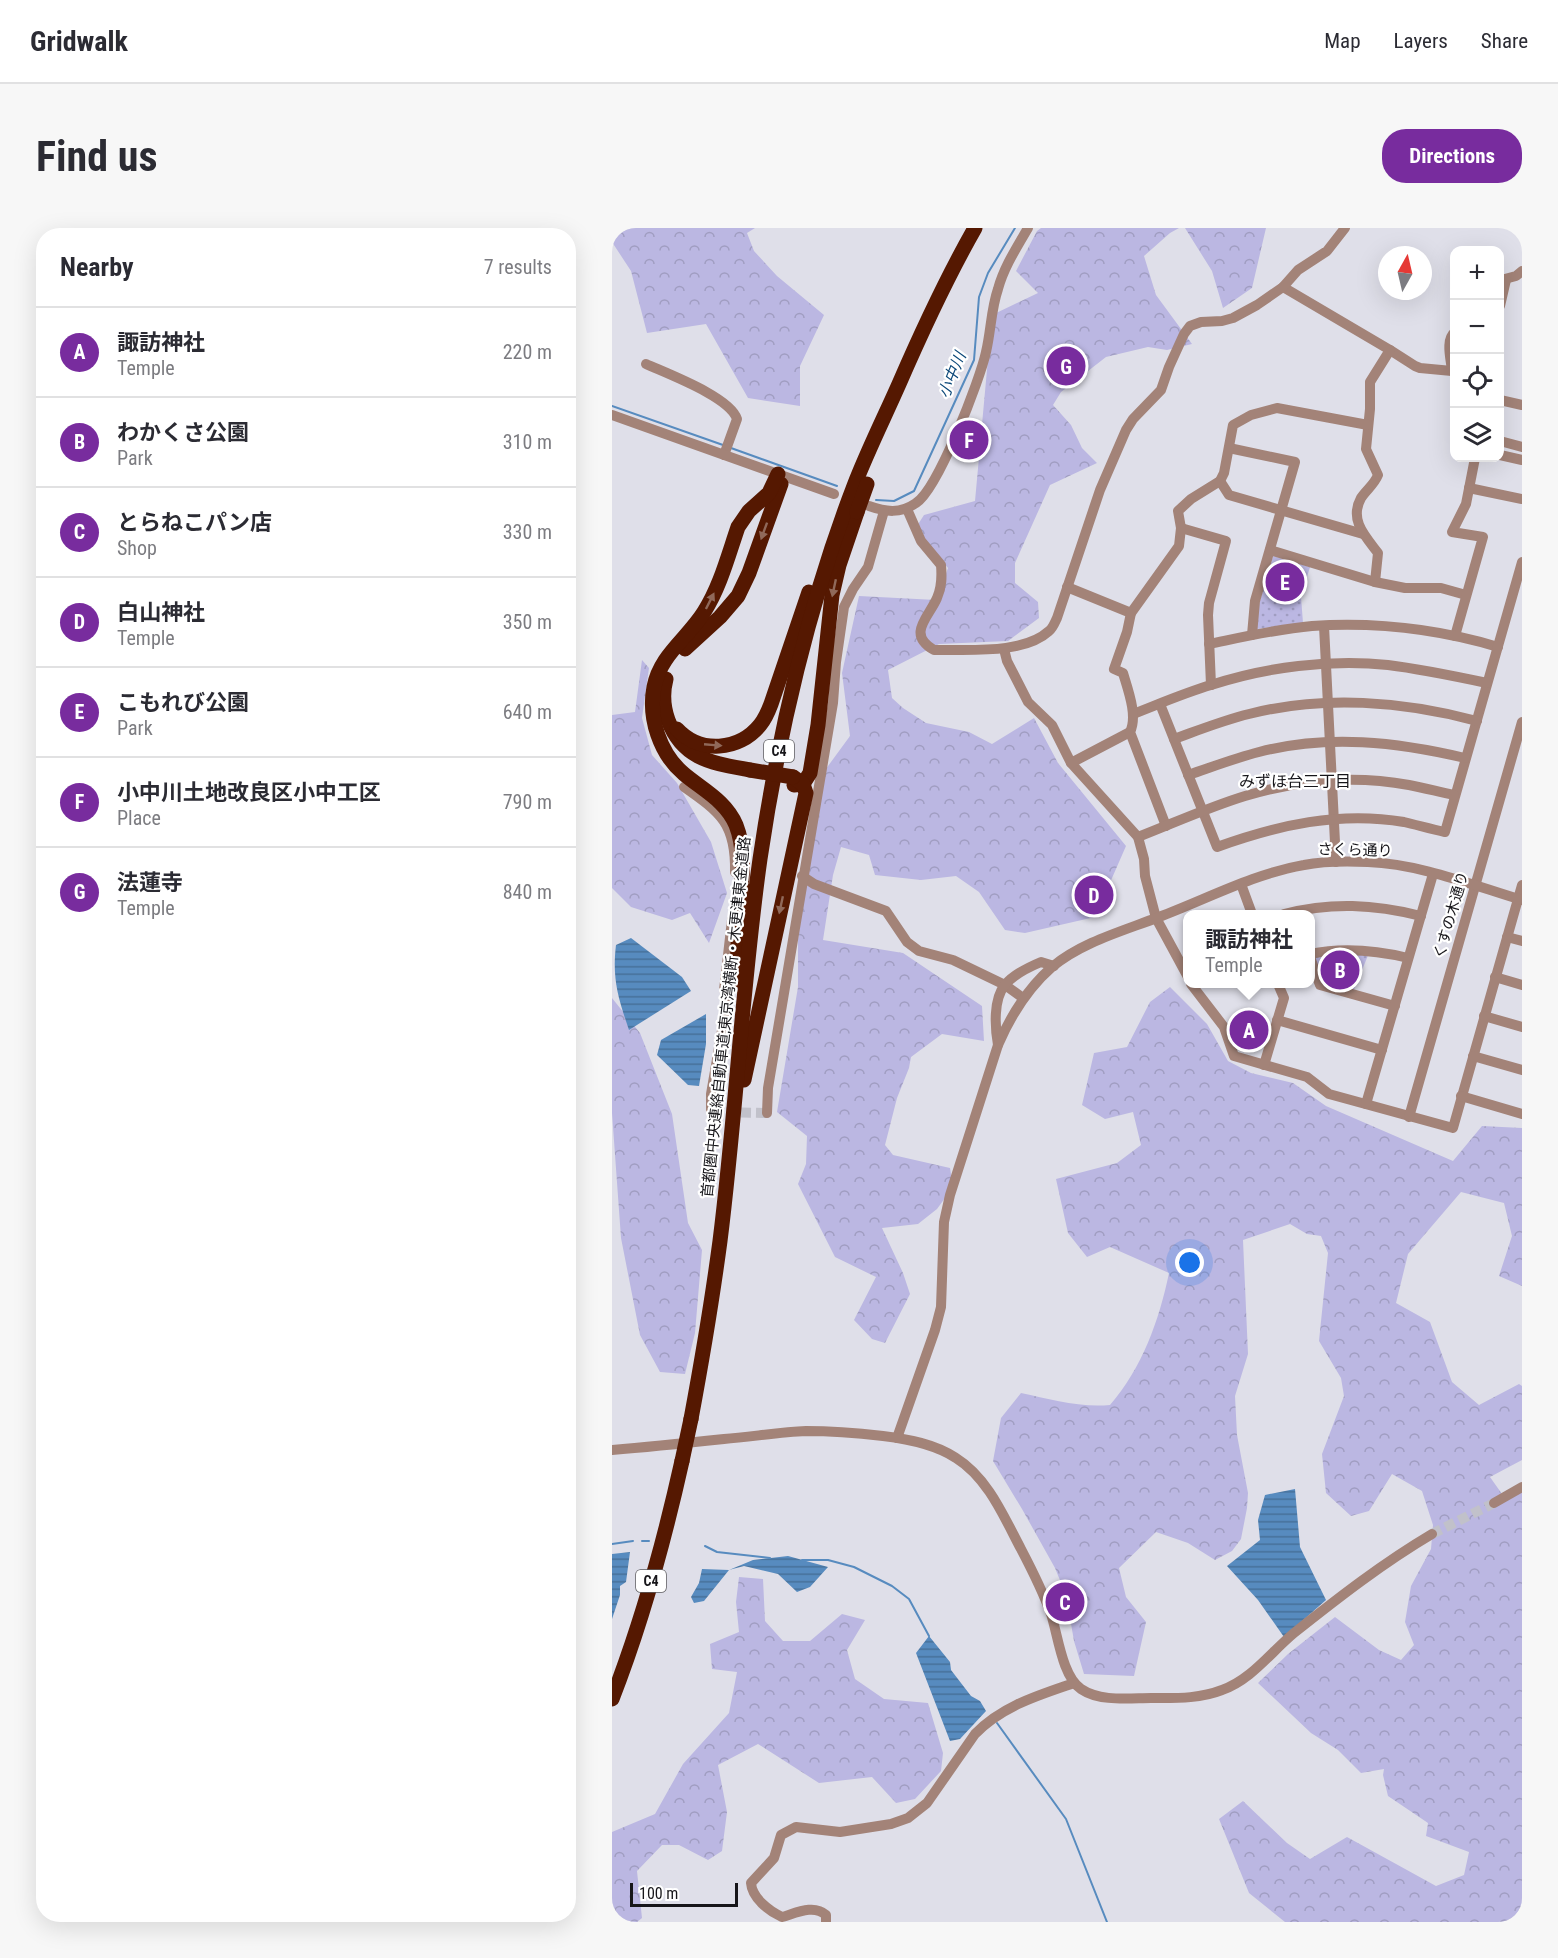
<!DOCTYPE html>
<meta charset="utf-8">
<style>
body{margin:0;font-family:"Roboto Condensed","Noto Sans JP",sans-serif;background:#f7f7f7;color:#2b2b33}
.controls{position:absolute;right:18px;top:18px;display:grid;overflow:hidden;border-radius:12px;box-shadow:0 6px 24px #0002}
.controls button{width:54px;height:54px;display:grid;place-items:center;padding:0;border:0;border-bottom:2px solid #e1e1e2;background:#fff;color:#2b2b33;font:30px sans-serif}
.compass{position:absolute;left:766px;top:18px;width:54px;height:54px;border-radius:50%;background:#fff;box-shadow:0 6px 24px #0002;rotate:8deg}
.scale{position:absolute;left:18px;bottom:15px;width:108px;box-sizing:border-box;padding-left:6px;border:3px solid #17161a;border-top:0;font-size:16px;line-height:21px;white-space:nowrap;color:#17161a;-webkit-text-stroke:4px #fff;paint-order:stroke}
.you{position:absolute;left:578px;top:1035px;width:21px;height:21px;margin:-15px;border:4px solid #fff;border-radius:50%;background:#1a73e8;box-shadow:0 0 0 9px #1a73e833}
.badge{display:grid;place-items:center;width:39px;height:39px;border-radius:50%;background:#782c9e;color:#fff;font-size:20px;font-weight:700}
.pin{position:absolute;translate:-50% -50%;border:3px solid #fff;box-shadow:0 2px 6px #0006}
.popup{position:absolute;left:571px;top:682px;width:132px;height:78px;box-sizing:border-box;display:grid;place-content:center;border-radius:12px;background:#fff;filter:drop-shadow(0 2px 4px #0005);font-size:20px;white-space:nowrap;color:#7c7c81}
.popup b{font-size:22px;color:#2b2b33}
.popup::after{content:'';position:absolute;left:50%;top:100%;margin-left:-12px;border:12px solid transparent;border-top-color:#fff}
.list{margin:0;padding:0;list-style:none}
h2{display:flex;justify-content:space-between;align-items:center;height:78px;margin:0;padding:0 24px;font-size:26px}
h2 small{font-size:20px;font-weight:400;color:#7c7c81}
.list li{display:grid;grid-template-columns:39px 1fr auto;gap:18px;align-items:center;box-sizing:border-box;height:90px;padding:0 24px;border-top:2px solid #e1e1e2}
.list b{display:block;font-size:22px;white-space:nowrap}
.list p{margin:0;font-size:20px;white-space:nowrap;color:#7c7c81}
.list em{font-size:20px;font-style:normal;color:#7c7c81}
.icon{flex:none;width:33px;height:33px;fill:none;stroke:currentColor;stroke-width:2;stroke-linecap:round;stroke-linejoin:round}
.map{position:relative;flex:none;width:910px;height:1694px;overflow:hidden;border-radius:24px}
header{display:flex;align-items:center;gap:36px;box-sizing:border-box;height:84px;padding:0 30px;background:#fff;border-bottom:2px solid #e1e1e2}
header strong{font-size:28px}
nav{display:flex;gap:33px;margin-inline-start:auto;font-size:21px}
.intro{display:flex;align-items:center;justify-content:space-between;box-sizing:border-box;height:144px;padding:0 36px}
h1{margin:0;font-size:42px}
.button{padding:15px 27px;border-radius:24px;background:#782c9e;color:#fff;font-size:21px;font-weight:700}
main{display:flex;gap:36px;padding:0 36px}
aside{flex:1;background:#fff;border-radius:24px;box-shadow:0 6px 24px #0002}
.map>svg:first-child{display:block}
.forest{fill:url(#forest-crowns)}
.park{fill:url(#park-dots)}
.water{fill:url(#water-rules)}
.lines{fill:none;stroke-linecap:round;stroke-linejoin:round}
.stream{stroke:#578bbf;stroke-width:2}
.minor-tunnel{stroke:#c1c1ca;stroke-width:10;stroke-dasharray:10 5;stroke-linecap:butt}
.minor{stroke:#a38378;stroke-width:10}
.highway{stroke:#551801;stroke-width:15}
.highway-bridge{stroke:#551801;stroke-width:15}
.oneway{fill:#90695a}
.labels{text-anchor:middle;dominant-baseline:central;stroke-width:4.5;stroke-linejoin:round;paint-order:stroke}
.shield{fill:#fff;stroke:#5d5c5f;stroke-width:1.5}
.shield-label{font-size:14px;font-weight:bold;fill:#17161a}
.street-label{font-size:15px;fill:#17161a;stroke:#fff}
.water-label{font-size:16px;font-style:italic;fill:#0c4879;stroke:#fff}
.neighbourhood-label{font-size:16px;fill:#17161a;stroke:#fff}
</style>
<header>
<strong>Gridwalk</strong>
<nav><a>Map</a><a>Layers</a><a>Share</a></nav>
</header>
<div class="intro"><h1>Find us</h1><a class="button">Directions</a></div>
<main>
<aside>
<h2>Nearby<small>7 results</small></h2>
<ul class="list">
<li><span class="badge">A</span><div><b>諏訪神社</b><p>Temple</p></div><em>220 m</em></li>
<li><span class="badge">B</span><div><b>わかくさ公園</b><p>Park</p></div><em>310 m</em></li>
<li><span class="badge">C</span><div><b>とらねこパン店</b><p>Shop</p></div><em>330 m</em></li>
<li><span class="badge">D</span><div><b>白山神社</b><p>Temple</p></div><em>350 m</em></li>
<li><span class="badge">E</span><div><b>こもれび公園</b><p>Park</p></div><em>640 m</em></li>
<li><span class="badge">F</span><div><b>小中川土地改良区小中工区</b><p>Place</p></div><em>790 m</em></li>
<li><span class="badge">G</span><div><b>法蓮寺</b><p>Temple</p></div><em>840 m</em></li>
</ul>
</aside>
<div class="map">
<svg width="910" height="1694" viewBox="0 0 910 1694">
<defs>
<pattern id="forest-crowns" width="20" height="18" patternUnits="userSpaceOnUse" patternTransform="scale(1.5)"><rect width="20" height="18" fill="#bbb7e2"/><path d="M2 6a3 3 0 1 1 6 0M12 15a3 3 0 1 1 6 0" fill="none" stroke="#a09dc1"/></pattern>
<pattern id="park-dots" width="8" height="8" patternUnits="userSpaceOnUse" patternTransform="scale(1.5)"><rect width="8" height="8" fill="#bbb7e2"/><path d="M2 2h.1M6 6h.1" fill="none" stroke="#a09dc1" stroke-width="1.8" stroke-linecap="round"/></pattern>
<pattern id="water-rules" width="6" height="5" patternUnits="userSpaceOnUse" patternTransform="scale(1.5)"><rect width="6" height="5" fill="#578bbf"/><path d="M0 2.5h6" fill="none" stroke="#47719a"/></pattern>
</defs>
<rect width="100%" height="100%" fill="#dfdfe9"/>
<!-- forest -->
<g class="forest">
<polygon points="0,0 143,0 135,5 142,23 165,48 212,87 188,138 188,178 136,170 94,96 35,105 19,43 0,14"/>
<polygon points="429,0 567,0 558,5 532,28 544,67 580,116 555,122 536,119 494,129 449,164 441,177 459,197 470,220 485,235 438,257 403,335 403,355 426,374 427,390 396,413 327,416 276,442 280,470 291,480 314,495 357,504 380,516 422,490 446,535 514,618 483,689 413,705 393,702 367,664 344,648 309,652 263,647 257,627 229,619 221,647 211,712 291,725 370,778 372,813 330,806 299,829 297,840 285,870 273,917 281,927 338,940 341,959 325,981 306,996 270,1000 291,1045 298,1066 273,1115 260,1111 242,1092 264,1049 223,1029 186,956 194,936 195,908 165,884 186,759 186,711 208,549 238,508 230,445 247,368 324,372 336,340 303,301 312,287 363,273 380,87 426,65 404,43 425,3"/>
<polygon points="573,0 654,0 640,60 611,80 600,43"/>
<polygon points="30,432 37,440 30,490 40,527 65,555 99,614 115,665 97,715 78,685 60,692 19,679 0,660 0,487 23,484"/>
<path d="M558,759L595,796L616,833L639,845L681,855L714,878L841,933L870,898L910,900V1058L887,1048L900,1008L892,975L849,964L796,1026L784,1075L818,1094L840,1154L867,1177L907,1156L910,1158V1232L878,1249L890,1266L910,1264V1694H673L637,1665L607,1591L631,1573L675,1615L698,1631L735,1609L824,1658L852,1647L857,1624L814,1608L816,1595L776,1568L771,1547L772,1541L749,1545L726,1522L699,1505L646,1455L676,1426L723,1389L767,1422L789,1432L802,1417L793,1394L799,1358L819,1321L821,1297L810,1263L780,1246L757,1283L739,1288L714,1265L710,1226L732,1168L729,1150L707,1113L716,1025L709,1008L695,1006L678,996L631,1012L636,1126L623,1168L625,1207L636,1265L635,1280L629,1311L620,1323L603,1332L576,1315L544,1304L507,1340L514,1369L534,1394L522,1448L472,1446L462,1413L454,1367L443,1340L410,1281L381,1233L389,1190L409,1165C438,1171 468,1180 498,1177C530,1140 547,1093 557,1045L498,1019L475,1029L456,1005L444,951L505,935L529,917L521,884L493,891L470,877L482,825L515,819L538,774Z"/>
<polygon points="0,770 28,805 60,886 76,995 90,1022 83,1105 73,1146 48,1144 28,1107 9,1010 0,885"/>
<polygon points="127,1349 151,1351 153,1393 171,1413 198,1413 230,1386 253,1392 235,1422 243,1451 272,1471 316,1475 331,1525 329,1543 303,1571 284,1575 260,1549 207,1555 146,1516 106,1537 115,1584 110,1623 96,1632 67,1617 50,1617 25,1643 30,1690 25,1694 0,1694 0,1604 43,1586 71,1536 117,1485 125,1444 100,1441 98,1416 127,1404 124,1374"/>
</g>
<!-- park -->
<g class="park">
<polygon points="661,328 698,339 689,369 691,395 645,401 645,383"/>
<polygon points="757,725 741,764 711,755 701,729"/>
</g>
<!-- water -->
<g class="water">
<path d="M19,710L70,749L79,763L17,802C6,770 0,750 4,717Z"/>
<polygon points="94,786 94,816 87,858 76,857 45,827 49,812"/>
<polygon points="683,1261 688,1319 714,1372 672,1409 646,1372 615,1338 648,1312 646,1292 653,1267"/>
<polygon points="18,1324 14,1354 8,1358 8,1367 0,1391 0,1326"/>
<polygon points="176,1328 216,1339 198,1359 185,1364 166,1346 132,1338 117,1342 92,1373 82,1375 79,1369 87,1355 90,1341 117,1342 141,1332"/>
<polygon points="317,1408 338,1434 339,1442 359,1468 368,1473 374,1483 348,1511 338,1513 304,1425"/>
</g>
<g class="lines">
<!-- stream -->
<g class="stream">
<polyline points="0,178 111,217"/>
<polyline points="119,220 225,258"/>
<polyline points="264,272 282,273 302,263 362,132 367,69 376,45 403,0"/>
<polyline points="30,1313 37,1313"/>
<polyline points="0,1316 21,1313"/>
<polyline points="93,1318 105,1324 158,1330"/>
<polyline points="190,1332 216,1332 242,1339 280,1358 297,1371 317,1408"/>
<polyline points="385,1495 454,1591 495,1694"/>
</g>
<!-- minor-tunnel -->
<g class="minor-tunnel">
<polyline points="99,884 155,885"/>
<polyline points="820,1306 882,1275"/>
</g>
<!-- minor -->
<g class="minor">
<polyline points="889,52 904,48 910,43"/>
<polyline points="671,59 778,122 803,138 808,140 840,143 843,145"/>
<polyline points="888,78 894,52"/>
<path d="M34,136C56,146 118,169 125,191L112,227"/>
<path d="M840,143C839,131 833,112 843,104"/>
<polyline points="888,172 910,177"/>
<polyline points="0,187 222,266"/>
<polyline points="888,213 910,219"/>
<polyline points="617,220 683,234 643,373 640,407"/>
<polyline points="888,227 910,232"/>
<polyline points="608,253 617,267 751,306"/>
<polyline points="857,260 910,271"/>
<path d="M257,278C274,284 288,286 304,275C326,261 368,152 374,124C379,103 379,81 386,61C392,39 405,19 416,0"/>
<path d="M295,281L309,313L329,337C330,349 330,359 325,370C317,389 294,406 322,422C355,421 411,427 437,403C441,400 443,394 445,390L488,262L514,202L521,191L549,162L557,139L572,106L578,98L589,94L610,93L621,90L645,77L671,59L686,42L715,23L733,0"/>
<polyline points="569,300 614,313 597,375 596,387 599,457"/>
<polyline points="658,322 763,354 793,360 829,360 854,367"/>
<path d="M763,354L766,325C753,308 737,292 749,270C754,262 762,257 766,247L754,221L758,181V154L778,122"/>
<polyline points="455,359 519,385"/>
<polyline points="712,398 724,634"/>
<polyline points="843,408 871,309 840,304 854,276 863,230"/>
<path d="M597,416C631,409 665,401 700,398C762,394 826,401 886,419"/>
<polyline points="392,421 395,433 416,474 440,497 459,535 526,609 532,631 533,648 544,690 576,749"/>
<path d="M548,476L605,619C666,597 727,583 792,594C805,597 819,601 833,604L910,334"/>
<path d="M521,486C547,476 572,465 599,457C654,439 718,431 776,437C809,441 842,448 875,455"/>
<path d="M562,511C587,502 612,492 637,486C711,467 791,473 865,493"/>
<polyline points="459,535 518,504"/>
<path d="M576,547C600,539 623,530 647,524C716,506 785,514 853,530"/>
<path d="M72,559C109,585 124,596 123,644"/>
<path d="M554,598L518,504C526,488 516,462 511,445L502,441L515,404L519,385L567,318L569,300L566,283L579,271L608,253L612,245L621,197L639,187L665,180L756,197"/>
<path d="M526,609C562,595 597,579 633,568C686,552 743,547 797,557C813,560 827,564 842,567"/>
<polyline points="190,648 202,656 274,683 295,714 307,723 341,732 393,757 411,770"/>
<polyline points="629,656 640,686"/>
<path d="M672,686C719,674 762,676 809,688"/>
<polyline points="895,709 910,713"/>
<path d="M698,726C732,719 763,722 796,730"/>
<polyline points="698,729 708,757 783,778"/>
<polyline points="883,749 910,757"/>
<polyline points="579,756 612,799 622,828 695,849 717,866 841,900 910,657"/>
<polyline points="872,788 910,799"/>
<polyline points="665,792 770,822"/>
<path d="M386,817C383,800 381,771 393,757C401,747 417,739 429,734L442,738"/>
<polyline points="861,828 910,842"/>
<polyline points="652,837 672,770 666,756"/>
<polyline points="849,868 910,886"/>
<polyline points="754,876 821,646"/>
<polyline points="99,884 99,866 116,768 112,762 120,692"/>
<polyline points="155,885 156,860 221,475 224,434 232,379 241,361 256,339 272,283"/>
<polyline points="797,889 910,494"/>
<path d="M285,1210L323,1102L329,1079L332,994L338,967L386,817C399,787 416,760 440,739C470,714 511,703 547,689C595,671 641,646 692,637C712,633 735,633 756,634C808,636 860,657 910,672"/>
<path d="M0,1222C37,1219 75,1215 112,1211C139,1209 167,1204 194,1203C220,1203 245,1205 271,1208C296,1211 323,1216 344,1230C376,1250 392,1289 409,1321C420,1342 431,1364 439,1386C446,1407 450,1448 469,1461C488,1474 518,1470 539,1470C564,1470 587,1471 610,1462C639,1452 659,1424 682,1405C726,1370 771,1335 820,1306"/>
<polyline points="882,1275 910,1259"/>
<path d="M214,1694V1687C202,1676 184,1685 170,1689C157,1683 140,1670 139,1655L162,1630L169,1607L184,1599L228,1604L279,1596L296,1590L315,1575L363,1506C390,1478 427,1467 462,1455"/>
</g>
<!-- highway -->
<g class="highway">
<polyline points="73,421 108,389 126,368 137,345 169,256"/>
<path d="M54,451C50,466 51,478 56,492C71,532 101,535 138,542"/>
<path d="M65,501C88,526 127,523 148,497C153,491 156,484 159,476L197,364"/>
<polyline points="182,557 191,556 198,545 206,497 220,367 227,337 245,284"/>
<path d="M125,752C125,727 127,703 128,678C130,652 134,622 124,597C114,573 91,562 72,546C48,526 36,490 42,459C48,427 75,411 92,384C108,359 116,328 126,299L137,283L157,265L166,246"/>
<polyline points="132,852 194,565 191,556 181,549"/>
<path d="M79,1191C90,1132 100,1073 108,1013C124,886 130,758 148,631C166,508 197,375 242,258C255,224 272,190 287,156C310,103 334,51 363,0"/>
<path d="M0,1471C30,1394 52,1314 70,1233"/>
</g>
<!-- highway-bridge -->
<g class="highway-bridge">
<polyline points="245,284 255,256"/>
<polyline points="138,542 181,549"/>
<polyline points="70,1233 79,1191"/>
</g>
</g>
<!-- one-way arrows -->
<defs><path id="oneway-solid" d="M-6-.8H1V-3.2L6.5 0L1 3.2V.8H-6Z" transform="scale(1.5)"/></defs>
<g class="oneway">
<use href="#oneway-solid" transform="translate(152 303) rotate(110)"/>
<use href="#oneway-solid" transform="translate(222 360) rotate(102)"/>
<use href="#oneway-solid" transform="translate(98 373) rotate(-63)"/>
<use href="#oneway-solid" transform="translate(101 517) rotate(5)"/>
<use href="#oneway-solid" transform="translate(169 677) rotate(102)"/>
</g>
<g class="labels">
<!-- shield labels -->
<g class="shield">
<rect x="152" y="512" width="30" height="22" rx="4.5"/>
<rect x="24" y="1342" width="30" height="22" rx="4.5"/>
</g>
<g class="shield-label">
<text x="167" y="523">C4</text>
<text x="39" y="1353">C4</text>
</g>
<!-- street labels -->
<g class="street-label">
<text transform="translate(743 622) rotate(1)">さくら通り</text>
<text transform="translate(839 687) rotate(-74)">くすの木通り</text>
<text transform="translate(114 789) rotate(-84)">首都圏中央連絡自動車道;東京湾横断・木更津東金道路</text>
</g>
<!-- water labels -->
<g class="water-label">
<text transform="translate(340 147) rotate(-68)">小中川</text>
</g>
<!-- neighbourhood labels -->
<g class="neighbourhood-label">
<text x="683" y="553">みずほ台三丁目</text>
</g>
</g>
</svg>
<div class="controls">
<button>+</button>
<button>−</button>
<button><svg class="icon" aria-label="locate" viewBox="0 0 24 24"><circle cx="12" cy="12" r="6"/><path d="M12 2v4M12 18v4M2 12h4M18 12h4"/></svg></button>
<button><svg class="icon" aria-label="layers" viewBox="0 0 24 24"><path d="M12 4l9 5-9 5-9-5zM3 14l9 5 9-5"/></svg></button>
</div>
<svg class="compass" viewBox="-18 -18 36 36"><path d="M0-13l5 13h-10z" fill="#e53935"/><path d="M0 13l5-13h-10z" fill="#7c7c81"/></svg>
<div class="scale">100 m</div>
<div class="you"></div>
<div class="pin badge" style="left:637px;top:802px">A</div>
<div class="popup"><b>諏訪神社</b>Temple</div>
<div class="pin badge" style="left:728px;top:742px">B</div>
<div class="pin badge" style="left:453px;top:1374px">C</div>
<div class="pin badge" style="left:482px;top:667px">D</div>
<div class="pin badge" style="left:673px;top:354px">E</div>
<div class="pin badge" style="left:357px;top:212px">F</div>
<div class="pin badge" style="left:454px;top:138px">G</div>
</div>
</main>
